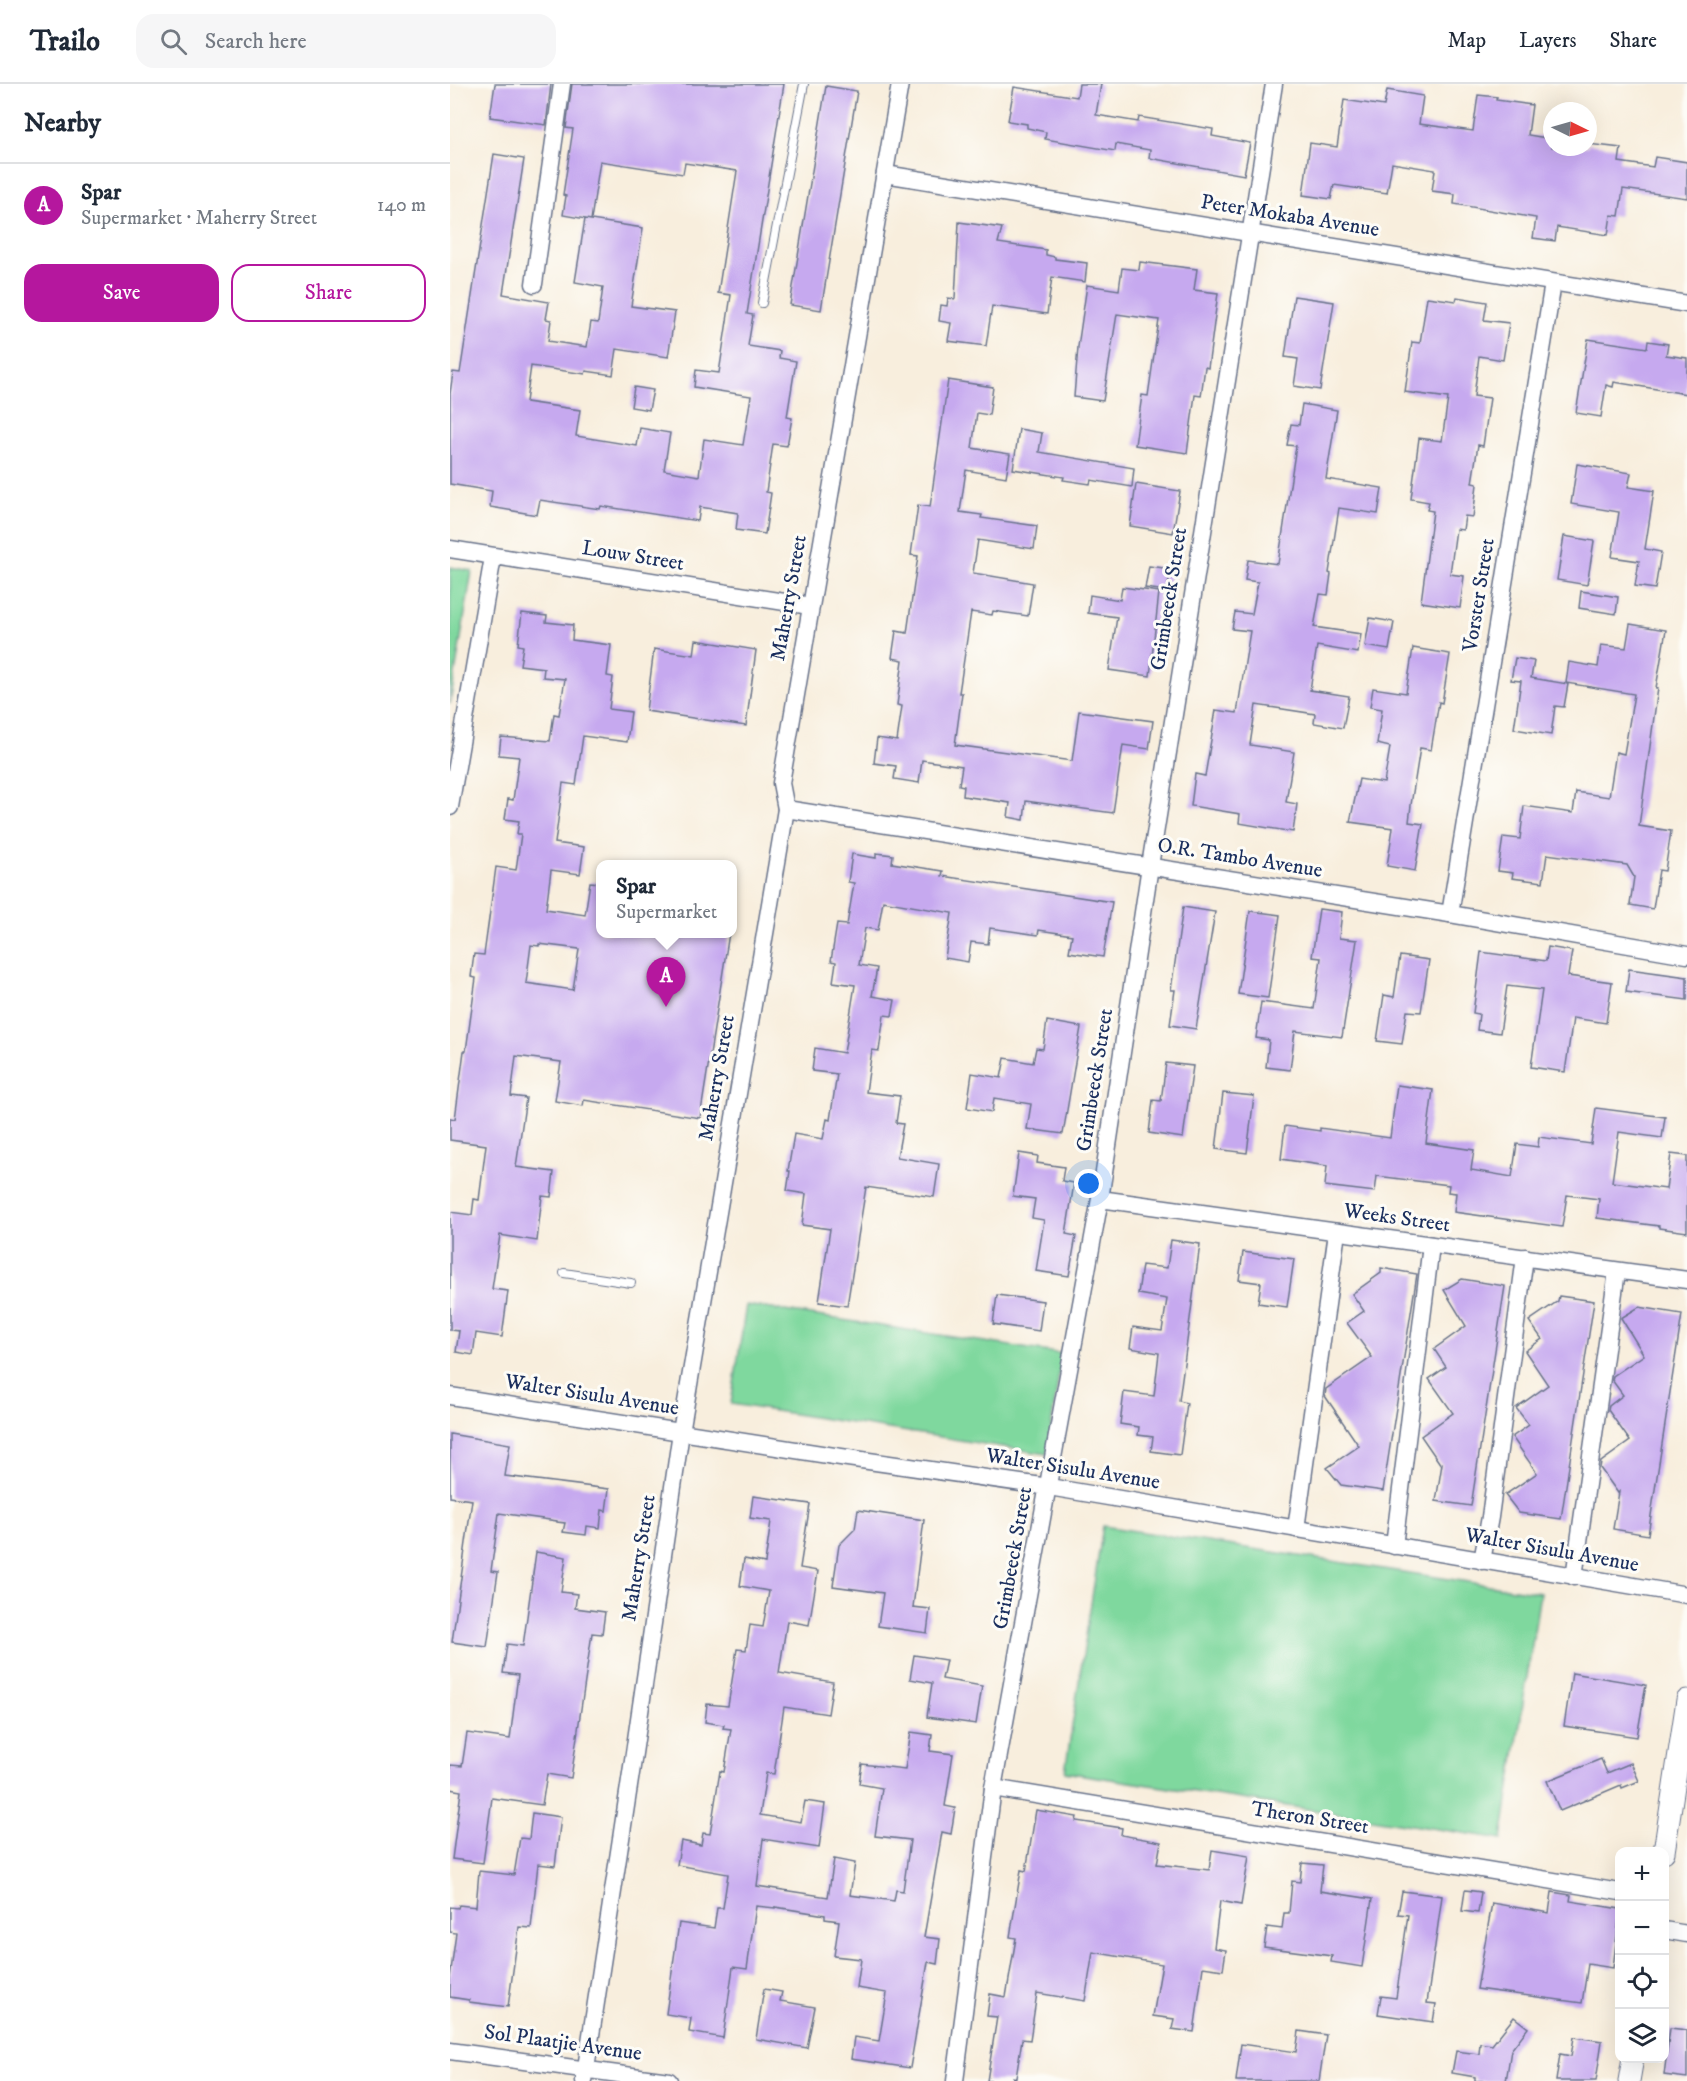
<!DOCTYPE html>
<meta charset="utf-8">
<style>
body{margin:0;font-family:"IM FELL DW Pica",serif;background:#f6f6f7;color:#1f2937}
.controls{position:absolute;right:18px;bottom:18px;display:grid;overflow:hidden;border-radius:12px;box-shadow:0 6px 24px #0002}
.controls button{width:54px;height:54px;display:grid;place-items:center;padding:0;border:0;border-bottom:2px solid #e0e1e3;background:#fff;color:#1f2937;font:30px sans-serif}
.compass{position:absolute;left:1093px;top:18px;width:54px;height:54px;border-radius:50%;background:#fff;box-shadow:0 6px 24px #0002;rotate:95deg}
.you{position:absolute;left:639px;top:1100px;width:21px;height:21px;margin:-15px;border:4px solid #fff;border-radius:50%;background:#1a73e8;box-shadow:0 0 0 9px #1a73e833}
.badge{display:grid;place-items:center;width:39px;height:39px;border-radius:50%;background:#b5179e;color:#fff;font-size:20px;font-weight:700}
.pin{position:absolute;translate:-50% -50px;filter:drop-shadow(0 2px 3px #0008)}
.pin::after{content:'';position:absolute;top:32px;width:21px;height:18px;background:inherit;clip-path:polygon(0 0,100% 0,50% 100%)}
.popup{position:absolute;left:146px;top:776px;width:141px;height:78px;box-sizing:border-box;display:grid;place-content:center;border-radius:12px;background:#fff;filter:drop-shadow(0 2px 4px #0005);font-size:20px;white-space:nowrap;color:#747a83}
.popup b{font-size:22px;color:#1f2937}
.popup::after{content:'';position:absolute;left:50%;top:100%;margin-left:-12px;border:12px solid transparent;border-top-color:#fff}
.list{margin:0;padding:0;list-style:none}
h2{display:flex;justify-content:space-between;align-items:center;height:78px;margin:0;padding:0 24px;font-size:26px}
h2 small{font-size:20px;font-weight:400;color:#747a83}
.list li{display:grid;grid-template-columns:39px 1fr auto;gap:18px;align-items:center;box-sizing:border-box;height:84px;padding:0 24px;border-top:2px solid #e0e1e3}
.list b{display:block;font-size:22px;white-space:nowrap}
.list p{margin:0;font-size:20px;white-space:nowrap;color:#747a83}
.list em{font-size:20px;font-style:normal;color:#747a83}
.actions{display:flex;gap:12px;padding:18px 24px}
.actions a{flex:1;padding:14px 0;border:2px solid #b5179e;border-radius:18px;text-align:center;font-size:21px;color:#b5179e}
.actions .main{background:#b5179e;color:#fff}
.icon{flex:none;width:33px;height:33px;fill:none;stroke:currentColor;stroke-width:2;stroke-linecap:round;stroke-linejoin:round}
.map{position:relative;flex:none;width:1237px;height:1997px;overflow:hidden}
header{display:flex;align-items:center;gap:36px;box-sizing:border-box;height:84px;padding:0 30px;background:#fff;border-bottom:2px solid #e0e1e3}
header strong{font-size:28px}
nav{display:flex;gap:33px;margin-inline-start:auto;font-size:21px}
.search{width:420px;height:54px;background:#f6f6f7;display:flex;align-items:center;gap:15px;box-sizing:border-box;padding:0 21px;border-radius:18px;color:#747a83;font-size:22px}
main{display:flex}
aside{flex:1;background:#fff}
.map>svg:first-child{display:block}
.green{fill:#7fd89e;stroke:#4d847e;stroke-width:1.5}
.building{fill:#c6a9ef;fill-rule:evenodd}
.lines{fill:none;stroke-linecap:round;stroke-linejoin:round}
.service-casing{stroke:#68728a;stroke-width:10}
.minor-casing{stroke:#68728a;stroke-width:19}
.tertiary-casing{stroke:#68728a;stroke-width:23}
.service{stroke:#fff;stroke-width:8}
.minor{stroke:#fff;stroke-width:16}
.tertiary{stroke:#fff;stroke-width:21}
.labels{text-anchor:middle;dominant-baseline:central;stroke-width:6;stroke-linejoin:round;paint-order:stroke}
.street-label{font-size:21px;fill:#1b2f5e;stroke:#fdfcf7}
</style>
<header>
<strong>Trailo</strong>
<div class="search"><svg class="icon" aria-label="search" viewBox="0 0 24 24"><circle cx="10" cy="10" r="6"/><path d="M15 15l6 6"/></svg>Search here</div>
<nav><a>Map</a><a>Layers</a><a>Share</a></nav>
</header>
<main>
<aside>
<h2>Nearby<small></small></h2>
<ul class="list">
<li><span class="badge">A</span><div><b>Spar</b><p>Supermarket · Maherry Street</p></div><em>140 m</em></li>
</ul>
<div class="actions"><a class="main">Save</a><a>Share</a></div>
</aside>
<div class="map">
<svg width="1237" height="1997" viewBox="0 0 1237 1997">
<rect width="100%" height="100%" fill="#fdfcf7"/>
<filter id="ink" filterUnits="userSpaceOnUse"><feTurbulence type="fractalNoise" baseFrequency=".0167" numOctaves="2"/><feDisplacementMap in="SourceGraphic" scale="12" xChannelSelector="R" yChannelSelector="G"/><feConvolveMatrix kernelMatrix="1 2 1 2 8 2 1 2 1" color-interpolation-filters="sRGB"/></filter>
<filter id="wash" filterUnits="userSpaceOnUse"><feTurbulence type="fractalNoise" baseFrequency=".008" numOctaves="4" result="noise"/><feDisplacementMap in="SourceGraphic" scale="24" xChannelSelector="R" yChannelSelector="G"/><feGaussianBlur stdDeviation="1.35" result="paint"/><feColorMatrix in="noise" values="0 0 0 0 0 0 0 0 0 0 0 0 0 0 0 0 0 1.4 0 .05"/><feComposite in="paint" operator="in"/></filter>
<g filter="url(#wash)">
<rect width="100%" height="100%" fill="#f8eedd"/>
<!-- green -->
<g class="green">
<polygon points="0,483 22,487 0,620"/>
<polygon points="296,1221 612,1270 597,1370 281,1320"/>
<polygon points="653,1442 1090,1509 1052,1755 615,1688"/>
</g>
<g id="blocks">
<!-- building -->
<g class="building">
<polygon points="45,0 101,0 96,41 40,33"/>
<polygon points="122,0 334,0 297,230 303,231 298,262 330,267 329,274 346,277 337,333 342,334 337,362 323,360 316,408 321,409 315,450 286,446 288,429 250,423 248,437 151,422 150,425 90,416 87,431 40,423 42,407 0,400 0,310 3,288 10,289 44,70 74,75 53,210 99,218 96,235 101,236 98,257 137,263 141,238 148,239 153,203 125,198 135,135 193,144 181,222 225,228 218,273 167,265 163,291 136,287 135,290 81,282 76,318 130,326 126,352 187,362 190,344 220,349 214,386 249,392 254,355 293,361 301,312 244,303 246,286 269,289 281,211 268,209 287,87 235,79 233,90 150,77 141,136 113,131 116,112 113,111 123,45 116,44"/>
<polygon points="629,0 651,0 646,31 688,38 689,33 763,45 762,52 800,59 794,91 699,74 700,66 666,60 665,67 595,55 596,48 577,44 577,40 558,37 564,3 627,13"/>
<polygon points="376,2 407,7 371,226 340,221"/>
<polygon points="937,6 973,12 969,40 1023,47 1028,11 1047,13 1046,16 1082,21 1078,51 1102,55 1102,63 1138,63 1138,60 1171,64 1169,78 1203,83 1205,73 1237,78 1237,114 1173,105 1169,132 1161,131 1158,151 1107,143 1105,157 1083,154 1086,134 1004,120 1005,110 982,107 985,86 942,79 937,109 884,101 881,115 853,111 860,59 887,63 894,16 934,22"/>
<polygon points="509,138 552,144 548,159 596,166 596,171 605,173 605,175 637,179 635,198 602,193 597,230 542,222 536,262 498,257 501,239 489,237 491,221 497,222 498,214 505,215"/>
<polygon points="690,178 747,185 744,206 768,209 758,284 755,283 751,312 745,311 737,369 685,361 692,311 698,312 709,236 667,230 653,317 624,313 628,263 637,201 669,206 672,184 689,186"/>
<polygon points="844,212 884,218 870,306 844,302 848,275 835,273"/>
<polygon points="977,213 1006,217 1007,213 1037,218 1034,236 1059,239 1053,276 1029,272 1024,312 1040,314 1033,362 1028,361 1022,399 1027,400 1023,433 1015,432 1013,446 1006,445 1000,490 1014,492 1010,524 971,518 983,427 977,426 979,418 961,415 969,354 992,357 998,314 955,308 962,258 970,259"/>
<polygon points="1138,255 1197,264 1198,257 1218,260 1216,271 1237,274 1237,310 1164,298 1163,303 1156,301 1151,333 1126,329"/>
<polygon points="498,296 543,303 539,331 527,329 522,364 560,370 556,393 516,386 510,428 532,431 531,434 587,442 584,465 528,456 523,489 583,499 578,532 543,527 542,531 521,528 509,609 512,609 505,661 622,677 629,627 703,637 699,665 673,661 663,729 576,717 574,736 558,733 560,719 513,712 514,702 509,701 512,682 472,676 469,699 444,695 446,682 424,679 427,654 447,657 452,622 447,621 453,576 442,574 446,547 457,549 468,472 461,471 468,421 480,423"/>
<polygon points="184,303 203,306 199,326 181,323"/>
<polygon points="852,320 887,326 876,395 932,404 928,430 889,424 879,489 881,490 878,511 870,510 864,543 911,550 908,569 867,562 860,606 899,612 893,644 864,639 865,630 806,621 800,661 844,668 836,718 847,720 843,748 789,739 790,730 741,722 745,690 755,692 766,626 787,629 800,547 782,545 785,528 802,530 808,498 795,496 798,476 828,480 846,362 837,361 841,340 849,341"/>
<polygon points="569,345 592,349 589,368 684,384 682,403 641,396 640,400 613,396 614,393 563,385"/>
<polygon points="1127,380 1181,389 1178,403 1204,407 1195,465 1211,468 1205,505 1185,502 1189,477 1162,473 1169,428 1121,420"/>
<polygon points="686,400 730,407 723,449 680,442"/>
<polygon points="1114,452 1144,457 1137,501 1107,496"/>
<polygon points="699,482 721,485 717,507 695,504"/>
<polygon points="672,503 709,508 700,592 659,586 667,533 638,529 640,511 670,516"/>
<polygon points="1131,507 1168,513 1166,530 1129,524"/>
<path d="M72,529L97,532L96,538L123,541L122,556L161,561L157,592L163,593L159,625L181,628L177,658L133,652L126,701L113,699L105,759L134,763L130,790L101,786L96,825L135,831L140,798L150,799V849H279L250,1034L134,1016L133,1022L105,1017L111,978L66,972L61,1012L76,1014L66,1083L104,1088L101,1113L92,1112L87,1157L50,1151L42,1205L58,1207L52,1253L26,1249L23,1271L6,1268L9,1247L0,1246V1128L22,1131L24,1115L29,1116L36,1061L0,1056V1034L5,1035L14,967H16L26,894L21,893L24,870L34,871L46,783L66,786L71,750H67L69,737L55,735L58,715L63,716L69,673L49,671L51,653L100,657L104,630L109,631L115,595L93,593L94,584L70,581L73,562L68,561ZM89,860L129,865L123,906L76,899L81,861L89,862Z"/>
<polygon points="920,534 944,538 939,566 915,562"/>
<polygon points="1180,540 1216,546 1206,604 1208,604 1189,742 1221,747 1215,787 1209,786 1203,825 1180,821 1184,793 1177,781 1097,770 1093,798 1062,794 1063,789 1048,787 1053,753 1070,755 1074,722 1123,729 1126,708 1159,713 1166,668 1174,670 1184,610 1116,599 1119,578 1148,583 1151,561 1176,564"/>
<polygon points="246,556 306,566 296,642 196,627 204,565 244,571"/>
<polygon points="963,564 1000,570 992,619 989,618 981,666 970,664 961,721 959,738 973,740 965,787 937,782 943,744 900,738 909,695 934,699 940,663 927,660 932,625 920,623 923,604 956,609"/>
<polygon points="1065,574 1084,577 1081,594 1118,600 1114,623 1105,622 1101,651 1064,645 1071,597 1061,596"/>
<polygon points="426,769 443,771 442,779 493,787 492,792 662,818 653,873 619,868 622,851 589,846 588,851 540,844 538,860 521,858 518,878 495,874 502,829 433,817 428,846 415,844 409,881 427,884 422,912 445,916 442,932 434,931 429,967 422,966 416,1008 450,1012 446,1039 453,1040 447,1073 489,1080 484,1113 416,1103 397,1222 369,1218 380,1145 352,1141 356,1110 337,1107 340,1087 338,1087 344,1050 373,1055 377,1035 380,1036 387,990 362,987 365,964 394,969 405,901 383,898 386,878 381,877 387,840 397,841 404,799 398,798 402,770 426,774"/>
<polygon points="733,823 765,828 746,945 720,941 725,906 721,906"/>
<polygon points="869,825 892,828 889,854 907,856 892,953 845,947 840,986 816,983 819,956 806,954 811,918 864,925 871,874 862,873"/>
<polygon points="800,827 830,831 818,914 788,910"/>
<polygon points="1098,863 1122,867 1118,892 1162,898 1156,939 1123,934 1115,988 1081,983 1092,906 1057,902 1050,949 1027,946 1029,930 1023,929 1031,868 1096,877"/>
<polygon points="950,872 979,876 971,928 957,927 952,960 927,957 934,911 944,913"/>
<polygon points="1179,885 1237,893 1237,916 1176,908"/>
<polygon points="597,937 631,943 613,1050 577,1045 581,1020 544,1014 542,1028 517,1024 522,989 551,994 555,974 583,979 586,964 593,965"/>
<polygon points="716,979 743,982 733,1054 699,1049 703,1016 711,1017"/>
<polygon points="947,1001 983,1006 976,1059 1024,1066 1021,1086 1062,1093 1067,1060 1088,1063 1089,1053 1141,1060 1146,1024 1215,1033 1212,1054 1169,1048 1162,1098 1216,1105 1221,1070 1237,1072 1237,1148 1209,1144 1209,1142 1147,1134 1149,1115 1117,1111 1112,1143 1004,1128 1006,1109 998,1108 999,1101 927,1092 925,1108 875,1102 877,1082 831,1075 835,1042 870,1047 870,1044 940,1054"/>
<polygon points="773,1009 804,1012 797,1069 766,1065"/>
<polygon points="569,1069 588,1072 587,1079 614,1083 612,1097 624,1099 616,1150 626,1152 619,1192 586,1187 594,1136 582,1134 585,1115 563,1112"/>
<polygon points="721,1156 750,1160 729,1317 737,1319 730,1371 701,1367 703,1353 688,1351 689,1343 670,1340 674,1308 704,1312 709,1269 680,1264 683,1243 712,1247 717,1215 688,1210 692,1181 717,1184"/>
<polygon points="793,1168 844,1175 837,1223 808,1219 811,1199 789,1196"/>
<polygon points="931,1184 967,1190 933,1407 891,1401 877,1384 909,1362 875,1312 876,1305 922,1273 897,1239 914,1227 902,1210 931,1189"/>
<polygon points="1012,1195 1055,1202 1021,1422 986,1417 992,1380 991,1381 971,1352 1003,1329 979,1295 996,1283 984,1265 1016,1242 994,1206"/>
<polygon points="547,1211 593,1217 589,1247 543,1240"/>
<polygon points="1109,1212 1144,1217 1111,1435 1069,1429 1055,1411 1087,1389 1062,1353 1079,1341 1066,1324 1098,1301 1075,1267 1092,1255 1079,1237 1108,1217"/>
<polygon points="1189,1223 1232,1230 1198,1451 1163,1445 1169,1408 1168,1409 1150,1384 1151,1378 1180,1357 1158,1326 1159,1322 1173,1311 1162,1296 1163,1292 1194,1271 1171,1234"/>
<polygon points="0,1350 60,1360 55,1392 159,1405 156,1427 152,1426 150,1444 137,1442 136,1451 113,1448 115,1439 107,1438 107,1437 49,1429 41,1487 48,1488 37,1563 2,1558 22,1416 0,1413"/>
<polygon points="303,1412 360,1420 350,1484 368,1487 359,1541 337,1537 329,1589 383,1598 378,1630 334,1623 324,1690 316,1689 310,1731 351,1738 355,1717 375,1720 369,1764 313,1755 307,1802 378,1813 384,1775 405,1779 400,1811 444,1817 446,1806 453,1807 460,1756 425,1752 432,1704 409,1700 412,1680 455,1685 461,1648 482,1651 480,1667 503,1670 495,1722 505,1724 501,1750 492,1748 474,1853 490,1855 487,1880 478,1878 460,1984 401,1975 404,1953 429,1957 437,1909 407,1904 411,1875 384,1872 389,1837 375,1835 375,1831 325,1823 325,1824 306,1822 297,1885 283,1883 273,1954 239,1948 241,1934 216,1930 229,1839 264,1844 267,1824 273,1824 278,1790 227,1781 231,1757 251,1761 253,1749 260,1750 270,1687 274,1688 281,1645 273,1644 274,1641 255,1638 257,1620 278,1622 287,1565 296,1566 300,1541 313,1543 319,1507 290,1502 294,1475 315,1479 321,1437 300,1434"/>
<polygon points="408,1426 474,1436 463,1523 480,1525 477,1549 428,1542 433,1509 383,1502 389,1461 405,1445"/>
<polygon points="86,1468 116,1473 111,1508 127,1510 125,1524 155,1528 152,1550 142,1549 121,1694 97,1690 92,1721 42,1714 33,1779 2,1775 11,1707 0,1705 0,1681 12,1682 17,1649 60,1655 68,1591 53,1589 57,1560 73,1562"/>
<polygon points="464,1571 496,1576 492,1595 532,1602 526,1640 477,1633 482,1599 460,1595"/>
<polygon points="1122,1589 1196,1601 1187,1653 1114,1642"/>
<polygon points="1151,1675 1157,1689 1181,1679 1189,1697 1172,1704 1171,1701 1110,1727 1097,1697"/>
<polygon points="586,1726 627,1733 626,1737 672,1744 671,1751 711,1758 707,1780 759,1786 762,1766 799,1772 791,1821 770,1817 764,1864 776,1866 773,1886 753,1883 744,1948 722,1945 724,1935 703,1932 712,1880 643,1868 635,1917 587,1909 580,1956 572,1955 566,1994 563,1993 562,1997 537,1997 547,1933 537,1932 540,1910 556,1913 566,1854 560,1853 571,1786 576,1787"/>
<polygon points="82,1729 111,1733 105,1782 88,1780 81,1844 69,1843 58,1923 19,1918 19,1916 0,1913 0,1894 6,1849 0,1848 0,1823 8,1824 9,1821 26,1823 29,1787 64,1791 70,1754 79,1755"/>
<polygon points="852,1779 873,1781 870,1807 922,1815 912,1883 881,1878 882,1872 814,1863 817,1843 832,1845 834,1829 839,1829 842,1797 850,1798"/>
<polygon points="1015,1806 1031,1808 1028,1829 1012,1827"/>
<polygon points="952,1807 992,1812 977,1919 986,1920 983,1938 928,1930 931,1912 946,1914 958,1831 948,1830"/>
<polygon points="1102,1808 1121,1811 1120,1817 1170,1825 1163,1884 1138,1880 1132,1919 1027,1905 1042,1819 1099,1829"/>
<polygon points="314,1905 332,1908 330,1917 365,1923 357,1964 306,1955"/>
<polygon points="1064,1933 1078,1944 1061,1966 1056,1997 1025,1997 1025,1993 1002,1989 1006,1967 1029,1970 1030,1959 1042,1961"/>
<polygon points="1220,1944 1237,1946 1237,1994 1214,1991"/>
<polygon points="849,1947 876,1951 869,1997 786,1997 791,1960 846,1968"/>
<polygon points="1124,1953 1152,1957 1146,1997 1106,1997 1110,1970 1121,1972"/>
</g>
</g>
</g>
<g filter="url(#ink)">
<use href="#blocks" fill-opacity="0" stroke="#68728a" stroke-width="1.5"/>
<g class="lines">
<!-- service casing -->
<g class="service-casing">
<g id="service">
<polyline points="312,219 354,0"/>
<polyline points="114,1189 181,1199"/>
</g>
</g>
<!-- minor casing -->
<g class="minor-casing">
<g id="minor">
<polyline points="435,90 1237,220"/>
<polyline points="84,200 112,0"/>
<polyline points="0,465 360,522"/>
<polyline points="0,723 43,473"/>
<polyline points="336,725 1000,830 1237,871"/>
<polyline points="1000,830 1103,199"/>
<polyline points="650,1115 1237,1196"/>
<polyline points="0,1312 384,1372 599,1403 1237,1511"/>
<polyline points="846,1445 887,1148"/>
<polyline points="944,1462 981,1161"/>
<polyline points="1032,1477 1040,1433 1075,1173"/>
<polyline points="1124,1493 1167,1187"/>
<polyline points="543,1704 1170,1808"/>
<polyline points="1214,1846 1237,1850"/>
<polyline points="0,1967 219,1997"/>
<polyline points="134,1997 183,1676 231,1348 336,725 331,699 450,0"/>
<polyline points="505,1997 543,1704 650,1115 700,782 824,0"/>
</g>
</g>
<!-- tertiary casing -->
<g class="tertiary-casing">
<g id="tertiary">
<polyline points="1214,1768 1237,1616"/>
<polyline points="1179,1997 1183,1974"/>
</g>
</g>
<!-- service -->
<use href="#service" class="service"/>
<!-- minor -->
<use href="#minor" class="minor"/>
<!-- tertiary -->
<use href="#tertiary" class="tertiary"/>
</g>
</g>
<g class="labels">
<!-- street labels -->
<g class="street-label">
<text transform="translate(840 132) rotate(9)">Peter Mokaba Avenue</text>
<text transform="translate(183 472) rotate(9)">Louw Street</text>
<text transform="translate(1029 511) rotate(-81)">Vorster Street</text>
<text transform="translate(339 514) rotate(-80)">Maherry Street</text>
<text transform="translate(719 515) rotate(-81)">Grimbeeck Street</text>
<text transform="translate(790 774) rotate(9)">O.R. Tambo Avenue</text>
<text transform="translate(267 994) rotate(-80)">Maherry Street</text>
<text transform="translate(645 996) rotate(-81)">Grimbeeck Street</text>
<text transform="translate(947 1134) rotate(8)">Weeks Street</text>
<text transform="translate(142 1311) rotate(9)">Walter Sisulu Avenue</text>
<text transform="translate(623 1385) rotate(9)">Walter Sisulu Avenue</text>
<text transform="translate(1102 1466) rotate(10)">Walter Sisulu Avenue</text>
<text transform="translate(189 1474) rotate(-81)">Maherry Street</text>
<text transform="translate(563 1474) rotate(-80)">Grimbeeck Street</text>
<text transform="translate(860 1734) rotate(9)">Theron Street</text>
<text transform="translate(113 1959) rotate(8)">Sol Plaatjie Avenue</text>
</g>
</g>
</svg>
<div class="controls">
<button>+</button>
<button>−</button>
<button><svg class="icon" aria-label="locate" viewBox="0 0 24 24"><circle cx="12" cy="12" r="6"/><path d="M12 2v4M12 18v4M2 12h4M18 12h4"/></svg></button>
<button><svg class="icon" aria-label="layers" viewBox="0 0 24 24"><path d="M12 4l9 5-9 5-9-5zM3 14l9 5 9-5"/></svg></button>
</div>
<svg class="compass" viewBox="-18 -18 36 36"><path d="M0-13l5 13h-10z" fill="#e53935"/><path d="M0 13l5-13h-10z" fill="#747a83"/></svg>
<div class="you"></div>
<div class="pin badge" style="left:216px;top:923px">A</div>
<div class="popup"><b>Spar</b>Supermarket</div>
</div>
</main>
